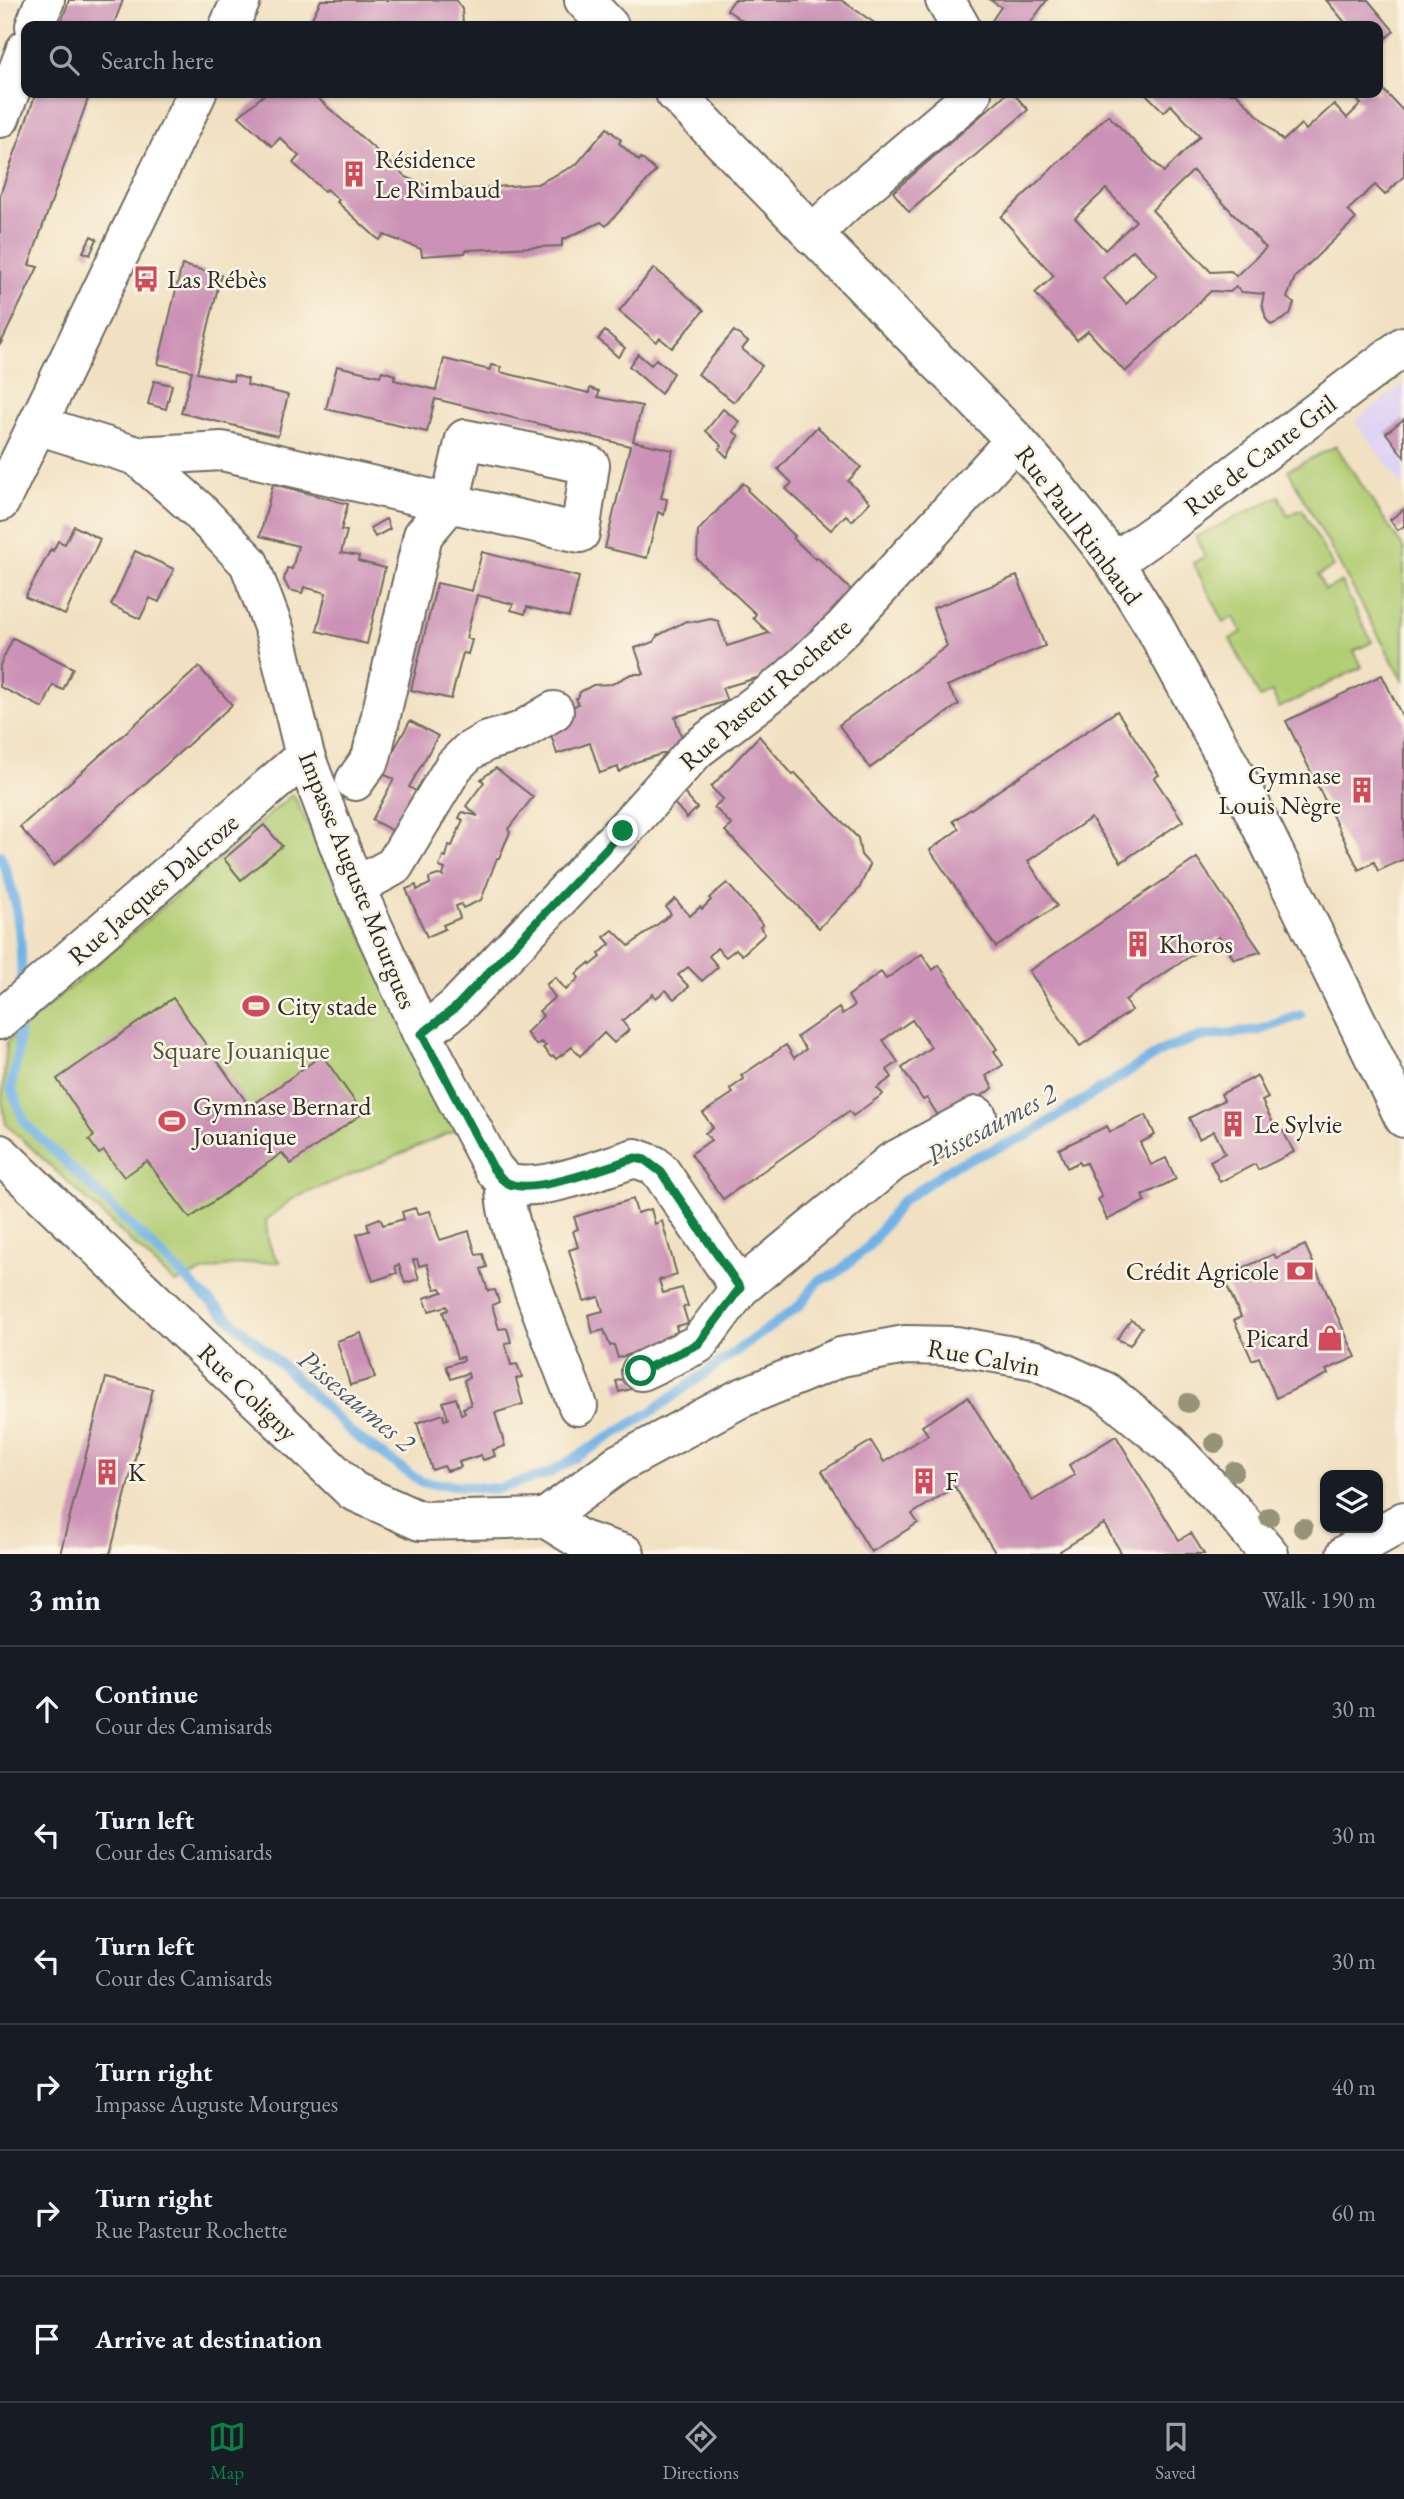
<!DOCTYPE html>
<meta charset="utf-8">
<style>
body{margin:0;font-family:"EB Garamond",serif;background:#20242c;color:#f1f3f6}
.controls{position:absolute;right:21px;bottom:21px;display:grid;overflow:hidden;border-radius:14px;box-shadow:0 2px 5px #0004}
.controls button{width:63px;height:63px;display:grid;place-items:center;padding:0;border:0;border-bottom:2px solid #363941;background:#171b24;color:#f1f3f6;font:35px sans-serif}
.stop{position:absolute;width:21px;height:21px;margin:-16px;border:5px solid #0b8043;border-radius:50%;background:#fff}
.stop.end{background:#0b8043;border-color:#fff;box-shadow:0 2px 7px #0008}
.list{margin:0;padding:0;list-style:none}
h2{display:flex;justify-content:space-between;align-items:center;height:91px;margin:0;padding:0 28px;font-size:30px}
h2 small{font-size:23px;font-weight:400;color:#9ea1a6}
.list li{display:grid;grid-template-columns:46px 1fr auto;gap:21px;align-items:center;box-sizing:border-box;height:126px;padding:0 28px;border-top:2px solid #363941}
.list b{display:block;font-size:26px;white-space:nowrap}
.list p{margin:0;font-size:23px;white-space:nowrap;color:#9ea1a6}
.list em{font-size:23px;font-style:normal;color:#9ea1a6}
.icon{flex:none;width:38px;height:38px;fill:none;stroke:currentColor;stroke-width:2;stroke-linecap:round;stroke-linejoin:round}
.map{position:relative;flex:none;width:1404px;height:1554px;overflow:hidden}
.search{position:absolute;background:#171b24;box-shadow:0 2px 5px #0004;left:21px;right:21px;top:21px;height:77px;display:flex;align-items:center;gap:18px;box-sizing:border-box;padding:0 24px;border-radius:14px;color:#9ea1a6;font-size:26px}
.sheet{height:847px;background:#171b24}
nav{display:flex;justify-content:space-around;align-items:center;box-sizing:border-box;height:98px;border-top:2px solid #363941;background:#171b24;font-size:19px;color:#9ea1a6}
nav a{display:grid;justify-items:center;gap:4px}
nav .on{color:#0b8043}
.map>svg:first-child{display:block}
.built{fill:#e0d4f4}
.green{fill:#b1cd73;stroke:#6e7c4f;stroke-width:2}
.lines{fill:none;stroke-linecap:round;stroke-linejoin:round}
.stream{stroke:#72b2e6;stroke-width:10}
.building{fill:#cb91b6;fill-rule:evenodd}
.minor-casing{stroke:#706b60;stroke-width:42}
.major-casing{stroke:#706b60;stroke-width:42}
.minor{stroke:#fff;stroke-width:38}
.major{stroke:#fff;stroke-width:38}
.tree{fill:#969379}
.route{stroke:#0b8043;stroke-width:9}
.labels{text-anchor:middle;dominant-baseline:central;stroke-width:5;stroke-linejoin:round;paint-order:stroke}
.poi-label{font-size:26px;fill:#2b2b2b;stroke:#fcf5e5;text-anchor:start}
.street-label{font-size:26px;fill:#2b2b2b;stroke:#fcf5e5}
.park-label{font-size:26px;fill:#4c543d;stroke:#fcf5e5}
.water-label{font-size:28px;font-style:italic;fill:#445a6c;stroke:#fcf5e5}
</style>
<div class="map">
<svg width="1404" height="1554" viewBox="0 0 1404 1554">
<rect width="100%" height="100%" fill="#fcf5e5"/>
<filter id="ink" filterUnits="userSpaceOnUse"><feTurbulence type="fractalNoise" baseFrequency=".0143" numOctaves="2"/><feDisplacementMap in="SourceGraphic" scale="14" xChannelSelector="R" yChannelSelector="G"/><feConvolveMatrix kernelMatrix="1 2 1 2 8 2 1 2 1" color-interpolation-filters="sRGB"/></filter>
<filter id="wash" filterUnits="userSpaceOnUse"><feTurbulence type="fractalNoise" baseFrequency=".00686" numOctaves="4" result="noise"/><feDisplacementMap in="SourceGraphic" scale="28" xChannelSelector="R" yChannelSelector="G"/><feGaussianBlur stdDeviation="1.57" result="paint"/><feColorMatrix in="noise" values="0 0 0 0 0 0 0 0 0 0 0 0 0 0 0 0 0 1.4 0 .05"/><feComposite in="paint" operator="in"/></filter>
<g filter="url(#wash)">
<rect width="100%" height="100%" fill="#f1e1c2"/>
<!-- built -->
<polygon class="built" points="1404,384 1404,488 1355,421"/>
<!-- green -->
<g class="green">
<polygon points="1336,446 1404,549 1404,682 1288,470"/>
<polygon points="1279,496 1288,516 1302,509 1333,567 1318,575 1325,590 1341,582 1372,642 1354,651 1362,667 1279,708 1272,692 1260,698 1230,639 1242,632 1234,617 1224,622 1193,563 1205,557 1196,537"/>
<path d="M293,794L457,1130L292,1199L266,1220C267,1236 268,1249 280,1262C245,1262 207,1267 175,1283L6,1124L2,1101L7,1042Z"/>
</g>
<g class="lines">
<!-- stream -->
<g class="stream">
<path d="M0,855C18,897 23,942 21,987"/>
<polyline points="20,1016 18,1054 11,1088 25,1123 204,1296 285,1368 353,1434 421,1482 497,1489 548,1474 651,1412 798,1307 819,1280 834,1275 869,1246 901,1202 953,1166 1026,1136 1163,1050 1199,1037 1260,1030 1301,1015"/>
</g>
</g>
<g id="blocks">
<!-- building -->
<g class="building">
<polygon points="69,0 123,0 113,26 60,26"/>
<polygon points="321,0 456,0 462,9 463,25 308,26"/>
<polygon points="734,0 841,0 879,26 750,26 727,10"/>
<polygon points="990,0 1047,0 1028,26 997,26 991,22 1001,7"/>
<polygon points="1326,0 1368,0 1394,31 1378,45 1378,26 1348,26"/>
<path d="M1378,84L1404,112V176L1385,195L1375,185L1348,210L1356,219L1295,277L1287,298L1294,303L1290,314L1284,319L1271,325L1266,319L1262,303L1264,294L1242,292L1236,287L1230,292L1211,291L1125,372L1088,331L1077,340L1035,293L1054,276L1001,217L1108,115L1164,172L1200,136L1171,105L1164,112L1145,93H1236L1283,141L1301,124L1306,130L1334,104L1347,118L1361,104L1350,93H1378ZM1193,171L1266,248L1236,276L1231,271L1211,272L1152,210ZM1106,189L1136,221L1105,250L1075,218ZM1133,250L1157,275L1126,304L1103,278Z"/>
<polygon points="36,93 90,93 29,265 38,267 0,345 0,195"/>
<polygon points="266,93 312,93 406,177 439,191 537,184 576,165 607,128 621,140 619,143 639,161 641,158 656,171 606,226 601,222 562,240 562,246 466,250 465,253 422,256 421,249 384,235 379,240 337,202 339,200 327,189 324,191 293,163 299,156 280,138 272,146 239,116"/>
<polygon points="1007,93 1013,93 1028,110 909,212 893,192"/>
<polygon points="91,236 97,239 90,255 83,252"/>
<polygon points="182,265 221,275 197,373 233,381 234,375 248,379 247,385 288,395 278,436 181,413 192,371 158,364"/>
<polygon points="654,268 704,310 672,348 660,338 656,342 619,311"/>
<polygon points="146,270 153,273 145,289 138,286"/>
<polygon points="605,331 625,348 618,357 598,339"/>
<polygon points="734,331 748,342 742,349 762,366 734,402 698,374"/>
<polygon points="638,354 651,365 656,359 673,373 661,394 629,366"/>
<polygon points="444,359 490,370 491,365 501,367 500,372 589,393 590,388 599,391 598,397 642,406 633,441 673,450 661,498 667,499 664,515 658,512 647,558 605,548 630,446 435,399 427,432 326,409 337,366 380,376 382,371 395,375 394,380 436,390"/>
<polygon points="154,381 172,385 166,409 148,404"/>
<polygon points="723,409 740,422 733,431 739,436 727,457 719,449 722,446 706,431"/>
<polygon points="1404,419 1404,457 1386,433"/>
<polygon points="817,427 861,467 848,481 870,502 852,521 846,515 831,530 786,489 792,483 778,469"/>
<polygon points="743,483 749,488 747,490 795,536 793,538 815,559 817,557 853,592 781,671 722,688 727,701 675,717 685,747 636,762 619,772 618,767 600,773 590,743 557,754 547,722 578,704 576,698 578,698 580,692 593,685 612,684 631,674 644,674 635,648 654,642 657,636 686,621 697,622 711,619 718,621 727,646 769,633 753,618 756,614 697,559 698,531"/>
<polygon points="273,484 348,504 341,530 347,531 341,553 359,556 358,561 385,568 367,644 317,631 326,593 304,587 302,593 289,590 284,580 287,568 292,569 298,546 260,536"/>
<polygon points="1404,509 1404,526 1398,530 1390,520"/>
<polygon points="386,519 390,529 375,537 370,528"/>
<polygon points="74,526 100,539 65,615 25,597 51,549 53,551 58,541 65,544"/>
<polygon points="135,551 174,569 159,602 150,598 140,619 111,605"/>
<polygon points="482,552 579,577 569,617 527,607 525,614 511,610 513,604 477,595 466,638 472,640 468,654 463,653 451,699 411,690 437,583 472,591"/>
<polygon points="1017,576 1045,646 947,686 959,704 870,768 839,725 947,646 933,608"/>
<polygon points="13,638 73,668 63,690 53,685 43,708 0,687 0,665"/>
<polygon points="199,667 232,705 54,866 20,827"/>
<polygon points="1382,675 1404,720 1404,859 1378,871 1374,862 1359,870 1286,721"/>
<polygon points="1117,711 1159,775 1154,778 1183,821 1121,862 1091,818 1028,861 1057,906 996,947 930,850 959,829 953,821"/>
<polygon points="410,721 438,736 409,787 419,793 397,833 372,820 394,779 381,773"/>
<polygon points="759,736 793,775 795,773 858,838 861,855 870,865 859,889 819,928 725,831 732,825 714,807 723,799 711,787"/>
<polygon points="496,768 533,797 508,829 510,832 499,858 497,858 481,900 463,908 461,904 456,906 460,918 443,925 445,929 427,937 406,889 416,885 417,890 430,884 429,878 438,875 443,876 445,869 439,867 443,856 446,857 449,845 452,846 463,820 459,818 462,812 478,816 466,806 484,782 481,779"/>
<polygon points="683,792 697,808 687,818 674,803"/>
<polygon points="264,825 282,846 241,880 224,859"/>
<polygon points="1197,858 1261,952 1234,959 1219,937 1125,1000 1132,1010 1080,1046 1029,971"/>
<polygon points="727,883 763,925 760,927 765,934 742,955 736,949 726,957 717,948 709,956 718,967 702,981 688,967 678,975 689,987 674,999 666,990 656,998 653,994 622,1021 629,1030 614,1043 604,1033 580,1056 572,1047 556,1059 554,1056 551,1057 543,1048 546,1046 541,1042 536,1045 526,1033 543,1016 539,1011 555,997 546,985 555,977 566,990 579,978 576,974 589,963 591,965 601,957 599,954 610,944 604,937 613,930 629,946 671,914 666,907 675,899 690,916 700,907 702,909 711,900 709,898"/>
<polygon points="922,954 933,970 939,965 997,1049 994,1051 1003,1065 986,1076 993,1088 942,1122 927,1098 923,1100 902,1068 931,1047 912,1020 883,1040 898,1062 887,1070 892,1077 877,1088 883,1094 853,1116 849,1111 723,1199 691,1154 711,1140 705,1133 713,1128 703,1113 733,1093 730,1089 744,1079 741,1076 786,1045 794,1058 806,1049 797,1037 839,1008 842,1014 854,1006 848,996 881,972 886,979"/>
<polygon points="173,998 250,1107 322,1055 363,1113 291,1164 282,1153 190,1218 147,1161 124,1177 104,1151 99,1154 89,1140 94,1136 57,1079"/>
<polygon points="1257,1076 1268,1098 1262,1101 1278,1133 1283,1131 1294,1152 1258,1170 1255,1164 1220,1182 1210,1161 1225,1153 1214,1131 1199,1139 1189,1118 1224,1100 1221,1094"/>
<polygon points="1146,1115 1155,1135 1140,1143 1151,1165 1166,1158 1176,1179 1142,1196 1145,1201 1107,1220 1098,1199 1102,1197 1086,1163 1080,1165 1079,1162 1067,1168 1059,1149 1107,1126 1110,1132"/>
<polygon points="633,1199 637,1213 651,1209 655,1224 662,1221 677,1275 659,1280 663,1293 682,1288 688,1306 683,1307 688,1323 676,1326 679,1339 618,1358 614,1345 610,1346 604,1330 593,1333 588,1315 603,1311 599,1297 584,1301 569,1250 578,1247 573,1231 578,1229 574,1217"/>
<polygon points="415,1208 418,1214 430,1211 440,1240 469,1231 476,1255 483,1254 487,1267 481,1269 488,1291 495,1290 499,1302 492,1305 499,1329 507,1328 511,1342 505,1343 511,1365 517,1364 522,1377 516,1379 523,1404 495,1413 505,1446 493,1450 495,1456 483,1460 481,1455 459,1462 461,1467 447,1471 444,1466 432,1470 417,1423 443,1414 444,1420 448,1419 443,1402 456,1398 461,1414 465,1413 463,1408 471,1405 464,1380 469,1378 468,1373 451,1379 446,1366 464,1360 463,1357 457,1358 443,1312 448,1310 447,1306 429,1311 424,1298 443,1292 441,1288 435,1289 427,1264 419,1266 417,1259 413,1260 419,1279 405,1283 399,1265 395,1266 397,1273 373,1281 357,1234 369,1231 367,1223 380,1218 383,1225 404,1219 402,1212"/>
<polygon points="1305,1245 1356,1357 1326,1370 1328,1374 1276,1398 1259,1357 1252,1360 1234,1320 1241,1317 1223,1277 1274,1254 1276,1258"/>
<polygon points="1131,1320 1142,1327 1130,1345 1117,1339"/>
<polygon points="361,1333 375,1378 350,1385 337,1341"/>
<polygon points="636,1376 639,1387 619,1392 616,1381"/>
<polygon points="106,1378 153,1389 110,1554 60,1554"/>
<polygon points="968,1397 1032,1501 1075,1475 1069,1465 1116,1436 1179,1540 1191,1533 1204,1554 1122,1554 1104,1524 1060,1551 1062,1554 996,1554 955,1487 912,1514 918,1523 871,1552 822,1471 871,1441 884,1462 928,1435 922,1426"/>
</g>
</g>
</g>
<g filter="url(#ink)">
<use href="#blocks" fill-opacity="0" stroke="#706b60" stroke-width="2"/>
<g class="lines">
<!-- minor casing -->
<g class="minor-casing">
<g id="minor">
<polyline points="945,0 960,26"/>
<polyline points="35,26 45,0"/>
<polyline points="229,26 241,0"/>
<polyline points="0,118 26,49"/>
<polyline points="812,235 843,205 968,99 972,93"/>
<path d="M37,425L137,456L198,510L249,563L275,632L305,756L355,887L422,1034L493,1168L505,1182C504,1212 515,1237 525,1265C541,1312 560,1359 578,1406"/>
<polyline points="137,456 222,451 580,533 590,465 465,439 450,503 423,535 371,758 355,781"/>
<polyline points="0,502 197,93"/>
<polyline points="1114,562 1169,524 1404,346"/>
<polyline points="355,887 394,866 454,766 468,752 485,742 519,732 554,711"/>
<polyline points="0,1020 305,756"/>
<polyline points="422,1034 455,1008 623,831 696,750 788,680 843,628 1015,440"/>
<polyline points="0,1154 353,1491 420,1521 545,1518"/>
<path d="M505,1182C537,1195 601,1168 635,1158L654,1165L661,1172L740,1288L892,1162L977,1116"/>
<polyline points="641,1371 698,1344 740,1288"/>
<polyline points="545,1518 618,1464 739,1399 841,1357 905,1345 956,1346 1035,1360 1106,1392 1168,1443 1232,1510 1269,1554"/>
<polyline points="545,1518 581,1540 625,1554"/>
<polyline points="1346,1554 1404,1521"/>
</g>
</g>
<!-- major casing -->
<g class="major-casing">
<g id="major">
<polyline points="584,0 609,26"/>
<polyline points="675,93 1015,440 1046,475 1114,562 1154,626 1246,795 1404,1118"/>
</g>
</g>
<!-- minor -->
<use href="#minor" class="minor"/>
<!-- major -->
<use href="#major" class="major"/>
</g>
<!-- trees -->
<g class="tree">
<circle cx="1188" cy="1403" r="10"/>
<circle cx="1215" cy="1443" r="10"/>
<circle cx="1234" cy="1471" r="10"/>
<circle cx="1269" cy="1517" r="10"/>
<circle cx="1303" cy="1528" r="10"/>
</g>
</g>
<g class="lines" filter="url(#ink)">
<!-- route -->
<path class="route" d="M623,831L455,1008L422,1034L493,1168C499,1176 504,1183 513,1185C541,1192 606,1167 635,1158L645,1160L661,1172L740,1288L698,1344L641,1371"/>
</g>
<!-- icons -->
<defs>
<g id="building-bare" transform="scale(2.1)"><path d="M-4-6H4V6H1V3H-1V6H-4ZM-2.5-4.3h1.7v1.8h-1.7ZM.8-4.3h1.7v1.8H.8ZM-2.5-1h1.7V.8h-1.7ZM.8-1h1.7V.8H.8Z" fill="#d1495b" stroke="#fcf5e5" stroke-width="2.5" paint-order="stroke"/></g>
<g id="bus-bare" transform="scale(2.1)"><path d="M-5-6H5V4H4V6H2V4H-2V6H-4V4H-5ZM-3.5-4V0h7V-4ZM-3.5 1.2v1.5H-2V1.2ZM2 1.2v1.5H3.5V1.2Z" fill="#d1495b" stroke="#fcf5e5" stroke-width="2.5" paint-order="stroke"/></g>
<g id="stadium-bare" transform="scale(2.1)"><path d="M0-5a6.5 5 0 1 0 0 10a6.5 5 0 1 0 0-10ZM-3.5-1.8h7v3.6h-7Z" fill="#d1495b" stroke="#fcf5e5" stroke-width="2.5" paint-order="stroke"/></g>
<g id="bank-bare" transform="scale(2.1)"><path d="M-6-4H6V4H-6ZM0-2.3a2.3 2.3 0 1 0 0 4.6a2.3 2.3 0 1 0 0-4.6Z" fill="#d1495b" stroke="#fcf5e5" stroke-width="2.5" paint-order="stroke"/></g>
<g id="shop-bare" transform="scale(2.1)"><path d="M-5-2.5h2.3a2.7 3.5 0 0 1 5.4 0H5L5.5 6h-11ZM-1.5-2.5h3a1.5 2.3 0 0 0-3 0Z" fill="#d1495b" stroke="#fcf5e5" stroke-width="2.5" paint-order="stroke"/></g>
</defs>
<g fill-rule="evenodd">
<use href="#building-bare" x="354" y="174"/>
<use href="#bus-bare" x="146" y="279"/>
<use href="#building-bare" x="1362" y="790"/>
<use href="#building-bare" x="1138" y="944"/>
<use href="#stadium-bare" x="256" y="1006"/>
<use href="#stadium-bare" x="172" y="1121"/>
<use href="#building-bare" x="1233" y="1124"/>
<use href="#bank-bare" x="1300" y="1271"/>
<use href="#shop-bare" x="1330" y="1338"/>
<use href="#building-bare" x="107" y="1472"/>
<use href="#building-bare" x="924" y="1481"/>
</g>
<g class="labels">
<!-- poi labels -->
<g class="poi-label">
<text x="375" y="159">Résidence<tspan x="375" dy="30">Le Rimbaud</tspan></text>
<text x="167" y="279">Las Rébès</text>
<text x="1341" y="775" text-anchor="end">Gymnase<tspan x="1341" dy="30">Louis Nègre</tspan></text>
<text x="1159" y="944">Khoros</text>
<text x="277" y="1006">City stade</text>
<text x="193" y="1106">Gymnase Bernard<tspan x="193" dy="30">Jouanique</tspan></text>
<text x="1254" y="1124">Le Sylvie</text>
<text x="1279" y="1271" text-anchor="end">Crédit Agricole</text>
<text x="1309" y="1338" text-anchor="end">Picard</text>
<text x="128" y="1472">K</text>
<text x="945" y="1481">F</text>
</g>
<!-- street labels -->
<g class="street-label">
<text transform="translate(1260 455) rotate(-37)">Rue de Cante Gril</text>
<text transform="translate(1079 525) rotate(53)">Rue Paul Rimbaud</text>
<text transform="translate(765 694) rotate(-41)">Rue Pasteur Rochette</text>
<text transform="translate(358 880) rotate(68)">Impasse Auguste Mourgues</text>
<text transform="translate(153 889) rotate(-41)">Rue Jacques Dalcroze</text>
<text transform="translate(984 1357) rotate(10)">Rue Calvin</text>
<text transform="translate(248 1392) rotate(44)">Rue Coligny</text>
</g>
<!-- park labels -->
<g class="park-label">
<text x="241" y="1050">Square Jouanique</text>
</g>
<!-- water labels -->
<g class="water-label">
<text transform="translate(991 1124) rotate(-28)">Pissesaumes 2</text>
<text transform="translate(357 1400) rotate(40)">Pissesaumes 2</text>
</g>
</g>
</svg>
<div class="controls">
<button><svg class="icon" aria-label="layers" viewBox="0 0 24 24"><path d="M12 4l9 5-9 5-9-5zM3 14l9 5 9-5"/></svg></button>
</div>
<div class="stop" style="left:641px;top:1371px"></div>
<div class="stop end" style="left:623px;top:831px"></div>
<div class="search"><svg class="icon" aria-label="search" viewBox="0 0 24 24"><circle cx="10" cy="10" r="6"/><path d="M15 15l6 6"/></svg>Search here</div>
</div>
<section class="sheet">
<h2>3 min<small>Walk · 190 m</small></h2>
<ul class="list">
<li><svg class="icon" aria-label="ahead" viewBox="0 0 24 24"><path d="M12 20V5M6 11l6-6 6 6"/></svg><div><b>Continue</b><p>Cour des Camisards</p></div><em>30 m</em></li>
<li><svg class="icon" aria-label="left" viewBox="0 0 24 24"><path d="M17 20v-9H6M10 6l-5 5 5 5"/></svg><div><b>Turn left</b><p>Cour des Camisards</p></div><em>30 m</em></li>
<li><svg class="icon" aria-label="left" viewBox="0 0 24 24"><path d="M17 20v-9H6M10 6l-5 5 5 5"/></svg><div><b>Turn left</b><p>Cour des Camisards</p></div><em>30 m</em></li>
<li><svg class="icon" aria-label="right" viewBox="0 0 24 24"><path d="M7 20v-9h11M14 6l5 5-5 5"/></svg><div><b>Turn right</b><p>Impasse Auguste Mourgues</p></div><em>40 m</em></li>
<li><svg class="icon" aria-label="right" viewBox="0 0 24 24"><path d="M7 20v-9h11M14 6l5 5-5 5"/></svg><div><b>Turn right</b><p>Rue Pasteur Rochette</p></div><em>60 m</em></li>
<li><svg class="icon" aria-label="arrive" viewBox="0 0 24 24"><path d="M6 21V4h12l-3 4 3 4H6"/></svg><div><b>Arrive at destination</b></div></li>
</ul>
</section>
<nav>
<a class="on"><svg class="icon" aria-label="map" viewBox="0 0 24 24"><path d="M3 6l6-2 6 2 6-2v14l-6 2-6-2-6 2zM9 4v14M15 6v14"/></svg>Map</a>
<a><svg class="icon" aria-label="directions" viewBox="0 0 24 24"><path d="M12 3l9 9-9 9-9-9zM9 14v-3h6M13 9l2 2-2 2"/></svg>Directions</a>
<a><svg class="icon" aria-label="saved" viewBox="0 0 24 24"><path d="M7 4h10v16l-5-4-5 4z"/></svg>Saved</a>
</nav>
